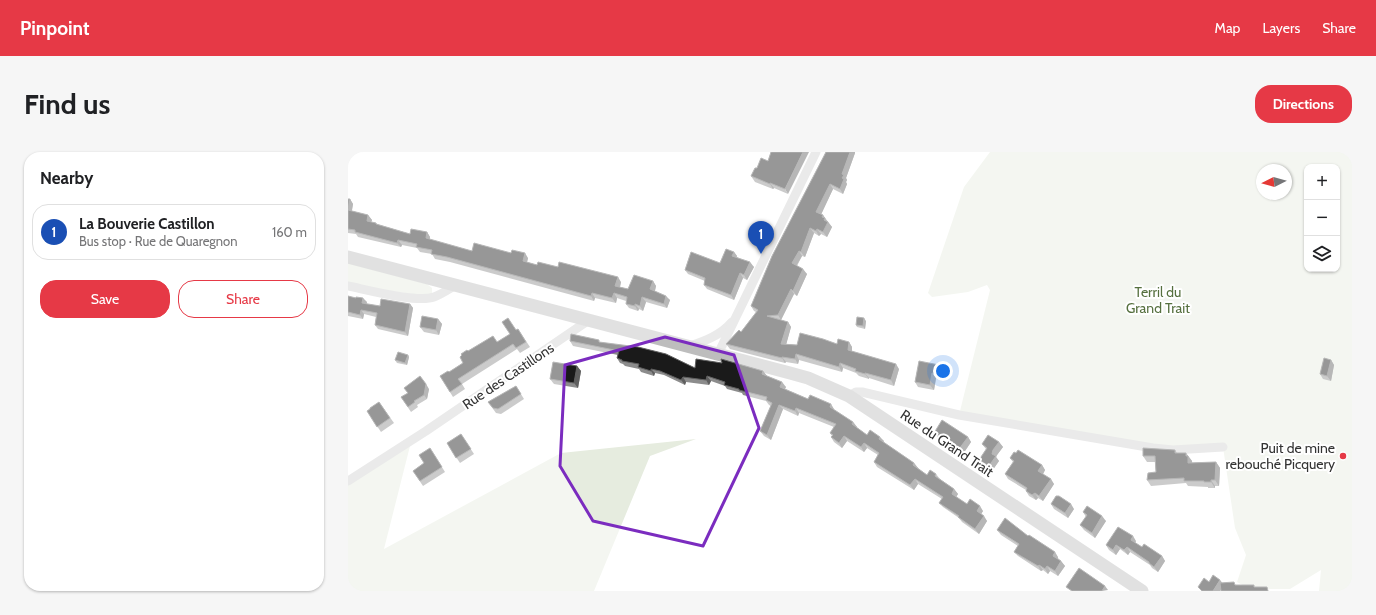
<!DOCTYPE html>
<meta charset="utf-8">
<style>
body{margin:0;font-family:Cabin,sans-serif;background:#f6f6f6;color:#202124}
.controls{position:absolute;right:12px;top:12px;display:grid;overflow:hidden;border-radius:8px;box-shadow:0 1px 3px #0004}
.controls button{width:36px;height:36px;display:grid;place-items:center;padding:0;border:0;border-bottom:1px solid #e0e0e0;background:#fff;color:#202124;font:20px sans-serif}
.compass{position:absolute;left:908px;top:12px;width:36px;height:36px;border-radius:50%;background:#fff;box-shadow:0 1px 3px #0004;rotate:264deg}
.you{position:absolute;left:595px;top:219px;width:14px;height:14px;margin:-10px;border:3px solid #fff;border-radius:50%;background:#1a73e8;box-shadow:0 0 0 6px #1a73e833}
.badge{display:grid;place-items:center;width:26px;height:26px;border-radius:50%;background:#e63946;color:#fff;font-size:13px;font-weight:700}
.pin{position:absolute;translate:-50% -33px;filter:drop-shadow(0 1px 2px #0008)}
.pin::after{content:'';position:absolute;top:21px;width:14px;height:12px;background:inherit;clip-path:polygon(0 0,100% 0,50% 100%)}
.list{margin:0;padding:0;list-style:none}
h2{display:flex;justify-content:space-between;align-items:center;height:52px;margin:0;padding:0 16px;font-size:17px}
h2 small{font-size:13px;font-weight:400;color:#757577}
.list li{display:grid;grid-template-columns:26px 1fr auto;gap:12px;align-items:center;box-sizing:border-box;height:56px;margin:0 8px 8px;padding:0 8px;border:1px solid #e0e0e0;border-radius:16px}
.list b{display:block;font-size:15px;white-space:nowrap}
.list p{margin:0;font-size:13px;white-space:nowrap;color:#757577}
.list em{font-size:13px;font-style:normal;color:#757577}
.actions{display:flex;gap:8px;padding:12px 16px}
.actions a{flex:1;padding:9px 0;border:1px solid #e63946;border-radius:16px;text-align:center;font-size:14px;color:#e63946}
.actions .main{background:#e63946;color:#fff}
.icon{flex:none;width:22px;height:22px;fill:none;stroke:currentColor;stroke-width:2;stroke-linecap:round;stroke-linejoin:round}
.map{position:relative;flex:none;width:1004px;height:439px;overflow:hidden;border-radius:16px}
header{display:flex;align-items:center;gap:24px;box-sizing:border-box;height:56px;padding:0 20px;background:#e63946;color:#fff}
header strong{font-size:19px}
nav{display:flex;gap:22px;margin-inline-start:auto;font-size:14px}
.intro{display:flex;align-items:center;justify-content:space-between;box-sizing:border-box;height:96px;padding:0 24px}
h1{margin:0;font-size:28px}
.button{padding:10px 18px;border-radius:16px;background:#e63946;color:#fff;font-size:14px;font-weight:700}
main{display:flex;gap:24px;padding:0 24px}
aside{flex:1;background:#fff;border-radius:16px;box-shadow:0 1px 3px #0004}
.map>svg:first-child{display:block}
.green{fill:#e6ecdf;fill-rule:evenodd}
.lines{fill:none;stroke-linecap:round;stroke-linejoin:round}
.street{stroke:#d0d0d0;stroke-width:9}
.secondary{stroke:#bdbdbd;stroke-width:13}
.wall{fill:#8c8c8c}
.shaded-wall{fill:#5f5f5f}
.building{fill:#1a1a1a;stroke:#5f5f5f}
.marked{fill:none;stroke:#7b2cbf;stroke-width:3;stroke-linejoin:round}
.poi-dot{fill:#e63946;stroke:#fff;stroke-width:1.5}
.labels{text-anchor:middle;dominant-baseline:central;stroke-width:4;stroke-linejoin:round;paint-order:stroke}
.park-label{font-size:14px;fill:#56703f;stroke:#fff}
.street-label{font-size:14px;fill:#333;stroke:#fff}
.poi-label{font-size:14px;fill:#333;stroke:#fff;text-anchor:end}
</style>
<header>
<strong>Pinpoint</strong>
<nav><a>Map</a><a>Layers</a><a>Share</a></nav>
</header>
<div class="intro"><h1>Find us</h1><a class="button">Directions</a></div>
<main>
<aside>
<h2>Nearby<small></small></h2>
<ul class="list">
<li><span class="badge" style="background:#1a4fb4">1</span><div><b>La Bouverie Castillon</b><p>Bus stop · Rue de Quaregnon</p></div><em>160 m</em></li>
</ul>
<div class="actions"><a class="main">Save</a><a>Share</a></div>
</aside>
<div class="map">
<svg width="1004" height="439" viewBox="0 0 1004 439">
<rect width="100%" height="100%" fill="#fff"/>
<!-- green -->
<g class="green">
<path d="M642,0H1004V439H971L973,418L942,437H902L889,430L898,403L887,376L875,295L825,298L611,263L642,138L639,133L620,140L584,145L580,141L616,35ZM959,15H989V117H959ZM914,18H938V42H914Z"/>
<polygon points="0,111 79,132 84,136 84,142 79,144 0,133"/>
<polygon points="348,287 302,304 246,439 0,439 0,333 62,294 36,397 213,301"/>
</g>
<g class="lines">
<!-- street -->
<g class="street">
<path d="M0,134C20,138 69,151 86,145C94,142 101,137 108,133"/>
<path d="M342,194C357,189 373,183 384,170"/>
<polyline points="370,202 468,0"/>
<polyline points="501,244 508,240 514,240 611,263 805,296 825,298 875,295"/>
<polyline points="0,329 78,279 241,168"/>
</g>
<!-- secondary -->
<polyline class="secondary" points="0,105 442,221 460,226 501,244 794,439"/>
</g>
<!-- wall -->
<g class="wall">
<polygon points="478,0 507,0 507,1 498,26 499,28 498,30 499,32 495,42 485,37 473,62 475,63 484,75 479,85 473,82 471,84 466,81 457,105 454,104 449,114 459,122 449,144 446,142 433,168 440,170 443,175 438,192 449,193 489,192 501,190 504,195 504,199 551,217 546,234 521,226 521,227 511,224 508,221 495,216 494,220 451,208 450,212 438,210 437,211 382,197 378,192 393,180 408,160 406,159 403,154"/>
<polygon points="420,9 440,42 426,36 425,37 407,30 403,24 409,16"/>
<polygon points="0,47 2,47 5,52 4,59 20,63 24,68 23,70 28,71 29,72 62,82 79,80 82,85 82,88 124,99 180,106 179,110 189,113 273,130 272,135 280,137 305,129 308,134 307,139 322,148 319,156 298,150 295,159 291,157 290,159 281,156 278,152 278,149 269,146 268,151 247,146 246,149 102,110 87,107 84,102 72,100 69,96 54,93 53,95 10,85 8,82 0,81"/>
<polygon points="386,100 389,104 389,105 406,115 399,128 395,126 386,148 359,137 356,133 357,129 340,122 337,118 372,111"/>
<polygon points="0,144 19,150 18,152 32,154 62,152 65,156 60,184 30,177 27,173 28,165 16,162 15,167 0,164"/>
<polygon points="90,167 94,172 91,183 76,180 72,175"/>
<polygon points="518,169 517,177 509,175 508,173"/>
<polygon points="170,177 182,195 172,201 169,197 114,232 117,237 105,245 92,224 101,220 115,211 120,199 150,190"/>
<polygon points="222,189 252,190 347,216 415,219 419,224 438,235 437,237 460,247 486,257 486,258 505,270 509,275 508,275 519,283 536,289 535,290 566,311 570,316 579,323 588,322 592,327 606,337 610,342 608,345 619,352 635,359 633,362 639,369 631,382 614,370 611,366 595,355 591,351 594,347 570,332 566,338 529,315 526,310 530,303 519,296 516,300 499,289 494,296 486,290 483,285 484,284 482,281 486,275 451,261 450,264 435,257 423,288 416,284 412,279 423,254 421,253 418,249 395,243 394,241 379,237 377,234 363,229 361,233 338,230 337,233 316,223 307,221 306,224 293,220 291,217 277,214 275,212 272,211 269,206 270,203 225,194"/>
<polygon points="60,203 61,205 59,213 49,211 47,208"/>
<polygon points="983,208 986,213 983,229 975,227 972,222"/>
<polygon points="571,209 594,218 593,227 588,226 586,238 570,235 567,230"/>
<polygon points="229,214 233,219 230,236 206,232 202,227"/>
<polygon points="168,234 176,247 153,262 148,261 140,250"/>
<polygon points="56,236 81,237 79,247 69,253 70,255 63,260 53,245 60,241"/>
<polygon points="31,250 46,271 33,280 19,259"/>
<polygon points="586,281 620,285 623,290 615,302 590,286"/>
<polygon points="113,282 126,302 112,311 99,291"/>
<polygon points="651,290 655,295 649,303 648,305 651,309 644,319 635,313 631,308 638,297 634,292"/>
<polygon points="82,296 97,320 75,334 65,319 76,311"/>
<polygon points="827,298 829,301 840,304 844,309 844,311 868,310 872,316 871,334 867,334 867,336 860,336 860,335 840,334 838,331 803,334 799,328 808,320 807,310 799,310 795,304"/>
<polygon points="668,301 694,313 697,318 695,322 706,332 695,349 690,346 688,348 681,344 678,339 678,338 660,327 657,322 665,310 662,306"/>
<polygon points="703,352 726,357 720,366 706,357"/>
<polygon points="735,360 758,369 747,386 736,378 732,373 738,365"/>
<polygon points="649,378 710,405 710,406 717,414 710,424 702,419 700,422 695,418 693,419 670,404 666,400 670,394 653,383"/>
<polygon points="788,389 787,391 794,395 814,404 817,409 810,420 804,416 802,413 782,400 780,403 772,397 768,403 761,398 758,393"/>
</g>
<!-- shaded-wall -->
<g class="shaded-wall">
<polygon points="455,0 461,0 440,42 437,37"/>
<polygon points="502,0 507,0 507,1 498,26 499,28 498,30 499,32 495,42 492,37 494,22"/>
<polygon points="422,31 426,36 425,37 422,32"/>
<polygon points="482,32 485,37 472,65 468,60"/>
<polygon points="2,47 5,52 3,63 0,59"/>
<polygon points="20,63 24,68 22,73 19,69"/>
<polygon points="475,63 480,71 480,70 484,75 479,85 475,80 474,65"/>
<polygon points="462,76 466,81 457,105 453,100"/>
<polygon points="469,77 473,82 471,84 468,79"/>
<polygon points="79,80 82,85 81,91 78,86"/>
<polygon points="50,88 54,93 53,95 49,91"/>
<polygon points="451,99 454,104 447,116 444,111"/>
<polygon points="386,100 389,104 387,108 384,104"/>
<polygon points="177,101 180,106 178,114 175,109"/>
<polygon points="402,110 406,115 399,128 396,123"/>
<polygon points="455,117 459,122 449,144 445,139"/>
<polygon points="392,121 395,126 386,148 383,143"/>
<polygon points="270,125 273,130 271,139 267,134"/>
<polygon points="305,129 308,134 306,142 302,137"/>
<polygon points="443,137 446,142 433,168 430,163"/>
<polygon points="244,141 247,146 246,149 243,144"/>
<polygon points="266,141 269,146 268,151 264,146"/>
<polygon points="318,144 322,148 319,156 316,152"/>
<polygon points="294,145 298,150 295,159 292,154"/>
<polygon points="15,146 19,150 17,156 14,151"/>
<polygon points="62,152 65,156 60,184 57,180"/>
<polygon points="287,152 291,157 290,159 287,154"/>
<polygon points="13,158 16,162 15,167 12,163"/>
<polygon points="516,166 518,169 517,177 515,174"/>
<polygon points="90,167 94,172 91,183 88,178"/>
<polygon points="440,170 443,175 437,197 433,192"/>
<polygon points="501,190 504,195 504,203 500,198"/>
<polygon points="448,202 451,208 450,212 447,207"/>
<polygon points="60,203 61,205 59,213 57,211"/>
<polygon points="434,205 438,210 437,211 434,206"/>
<polygon points="983,208 986,213 983,229 979,224"/>
<polygon points="492,211 495,216 494,220 491,215"/>
<polygon points="548,212 551,217 546,234 543,228"/>
<polygon points="591,213 594,218 593,227 589,222"/>
<polygon points="229,214 233,219 230,236 226,231"/>
<polygon points="303,217 307,221 306,224 303,219"/>
<polygon points="415,219 419,224 414,222"/>
<polygon points="517,221 521,226 521,227 517,222"/>
<polygon points="584,221 588,226 586,238 582,233"/>
<polygon points="359,224 363,229 361,233 358,228"/>
<polygon points="335,225 338,230 337,233 333,228"/>
<polygon points="434,230 438,235 435,240 432,235"/>
<polygon points="78,232 81,237 79,247 76,243"/>
<polygon points="483,252 486,257 485,260 482,255"/>
<polygon points="431,253 435,257 423,288 419,283"/>
<polygon points="448,256 451,261 450,264 447,259"/>
<polygon points="505,270 509,275 507,277 504,272"/>
<polygon points="496,284 499,289 494,296 491,291"/>
<polygon points="532,285 536,289 534,292 531,287"/>
<polygon points="620,285 623,290 615,302 611,297"/>
<polygon points="651,290 655,295 649,303 648,305 651,309 644,319 641,314 645,298"/>
<polygon points="516,291 519,296 516,300 513,295"/>
<polygon points="838,301 844,309 845,316 840,311"/>
<polygon points="868,310 872,316 871,334 867,328"/>
<polygon points="566,311 570,316 568,318 565,313"/>
<polygon points="694,313 697,318 694,324 690,319"/>
<polygon points="567,327 570,332 566,338 562,333"/>
<polygon points="703,327 706,332 695,349 691,344"/>
<polygon points="863,328 867,334 867,336 863,330"/>
<polygon points="606,337 610,342 607,347 604,342"/>
<polygon points="687,341 690,346 688,348 684,343"/>
<polygon points="723,352 726,357 720,366 717,361"/>
<polygon points="632,354 635,359 632,364 629,359"/>
<polygon points="636,364 639,369 631,382 627,377"/>
<polygon points="754,364 758,369 747,386 744,381"/>
<polygon points="785,384 788,389 786,393 783,388"/>
<polygon points="768,393 772,397 768,403 765,398"/>
<polygon points="779,395 782,400 780,403 776,398"/>
<polygon points="707,400 710,405 709,409 705,404"/>
<polygon points="814,404 817,409 810,420 806,415"/>
<polygon points="713,409 717,414 710,424 707,419"/>
<polygon points="691,413 695,418 693,419 690,414"/>
<polygon points="699,414 702,419 700,422 697,417"/>
<polygon points="872,428 876,433 872,439 865,439"/>
<polygon points="757,434 760,438 754,439"/>
</g>
<!-- building -->
<g class="building">
<polygon points="423,0 455,0 437,37 422,31 422,32 403,24 407,16 409,16 413,6 420,9"/>
<polygon points="478,0 502,0 494,22 496,23 494,26 496,27 492,37 482,32 468,60 475,63 474,65 477,66 476,68 480,70 475,80 469,77 468,79 462,76 453,100 451,99 444,111 455,117 445,139 443,137 430,163 419,164 440,170 433,192 449,193 452,181 475,187 489,192 490,187 501,190 500,198 548,212 543,228 517,221 517,222 507,219 508,217 492,211 491,215 448,202 447,207 434,205 434,206 378,192 391,178 393,180 410,158 403,154 424,104"/>
<polygon points="0,47 2,47 0,57"/>
<polygon points="0,58 20,63 19,69 28,71 28,72 62,82 63,77 79,80 78,86 124,99 126,91 163,101 164,98 177,101 175,109 189,113 190,110 210,115 211,110 270,125 267,134 280,137 286,123 305,129 302,137 318,144 316,152 294,145 292,154 287,152 287,154 278,152 279,145 266,141 264,146 244,141 243,144 99,105 83,102 84,98 68,95 69,92 50,88 49,91 7,80 7,78 0,77"/>
<polygon points="378,97 386,100 384,104 402,110 396,123 392,121 383,143 356,133 357,126 337,118 343,100 372,111"/>
<polygon points="0,144 8,146 8,145 15,146 14,151 32,154 33,147 62,152 57,180 27,173 29,161 13,158 12,163 0,160"/>
<polygon points="74,164 90,167 88,178 72,175"/>
<polygon points="509,165 516,166 515,174 508,173"/>
<polygon points="160,166 168,178 170,177 178,190 168,196 165,192 110,227 114,232 102,240 92,224 100,219 101,220 115,211 112,205 114,203 113,202 119,198 120,199 145,184 149,190 162,182 154,170"/>
<polygon points="223,182 251,188 251,190 290,195 318,202 347,216 348,207 374,211 373,207 415,219 414,222 434,230 432,235 460,247 462,243 483,252 482,255 505,270 504,272 519,283 522,278 532,285 531,287 566,311 565,313 579,323 582,318 588,322 587,324 606,337 604,342 619,352 622,347 632,354 629,359 636,364 627,377 610,365 611,364 591,351 595,345 567,327 562,333 526,310 531,301 516,291 513,295 496,284 491,291 483,285 485,283 482,281 488,272 448,256 447,259 431,253 419,283 412,279 424,251 418,248 419,245 391,238 391,237 376,233 377,230 359,224 358,228 335,225 333,228 312,219 303,217 303,219 290,215 291,212 274,209 274,208 269,206 271,199 222,189"/>
<polygon points="50,200 60,203 57,211 47,208"/>
<polygon points="976,206 983,208 979,224 972,222"/>
<polygon points="571,209 591,213 589,222 584,221 582,233 567,230"/>
<polygon points="205,210 229,214 226,231 202,227"/>
<polygon points="72,224 78,232 76,243 66,249 67,250 60,255 53,245 60,241 56,236"/>
<polygon points="168,234 173,242 150,257 145,256 140,250"/>
<polygon points="31,250 42,266 29,275 19,259 22,257 22,256"/>
<polygon points="594,268 620,285 611,297 586,281"/>
<polygon points="113,282 123,297 108,306 99,291"/>
<polygon points="640,283 651,290 645,298 644,302 648,304 641,314 631,308 639,296 634,292"/>
<polygon points="82,296 94,315 72,329 65,319 76,311 71,303"/>
<polygon points="795,296 827,298 827,301 838,301 838,304 840,304 840,311 868,310 867,328 863,328 863,330 856,330 856,329 836,329 836,326 799,328 800,321 808,320 807,304 795,304"/>
<polygon points="670,298 694,313 690,319 703,327 691,344 687,341 684,343 678,339 679,336 657,322 666,309 662,306 666,300 668,301"/>
<polygon points="708,344 711,344 723,352 717,361 703,352"/>
<polygon points="739,354 754,364 744,381 732,373 739,363 735,360"/>
<polygon points="657,366 680,384 681,383 707,400 705,404 713,409 707,419 699,414 697,417 691,413 690,414 666,400 671,392 649,378"/>
<polygon points="770,375 785,384 783,388 794,395 796,392 814,404 806,415 801,411 801,410 779,395 776,398 768,393 765,398 758,393"/>
<polygon points="731,416 757,434 754,439 724,439 718,435"/>
<polygon points="865,423 872,428 865,439 854,439 850,435 856,426 861,430"/>
<polygon points="886,430 887,433 906,433 906,435 919,435 920,439 873,439 872,431"/>
</g>
<!-- marked area -->
<path d="M0 0H1004V439H0ZM317,185L386,203L411,276L355,394L245,369L212,314L217,213Z" fill="#fff" fill-opacity=".55" fill-rule="evenodd"/>
<path class="marked" d="M317,185L386,203L411,276L355,394L245,369L212,314L217,213Z"/>
<!-- markers -->
<circle class="poi-dot" cx="995" cy="304" r="4"/>
<g class="labels">
<!-- park labels -->
<g class="park-label">
<text x="810" y="140">Terril du<tspan x="810" dy="16">Grand Trait</tspan></text>
</g>
<!-- street labels -->
<g class="street-label">
<text transform="translate(160 224) rotate(-34)">Rue des Castillons</text>
<text transform="translate(599 291) rotate(34)">Rue du Grand Trait</text>
</g>
<!-- poi labels -->
<g class="poi-label">
<text x="987" y="296">Puit de mine<tspan x="987" dy="16">rebouché Picquery</tspan></text>
</g>
</g>
</svg>
<div class="controls">
<button>+</button>
<button>−</button>
<button><svg class="icon" aria-label="layers" viewBox="0 0 24 24"><path d="M12 4l9 5-9 5-9-5zM3 14l9 5 9-5"/></svg></button>
</div>
<svg class="compass" viewBox="-18 -18 36 36"><path d="M0-13l5 13h-10z" fill="#e53935"/><path d="M0 13l5-13h-10z" fill="#757577"/></svg>
<div class="you"></div>
<div class="pin badge" style="left:413px;top:102px;background:#1a4fb4">1</div>
</div>
</main>
